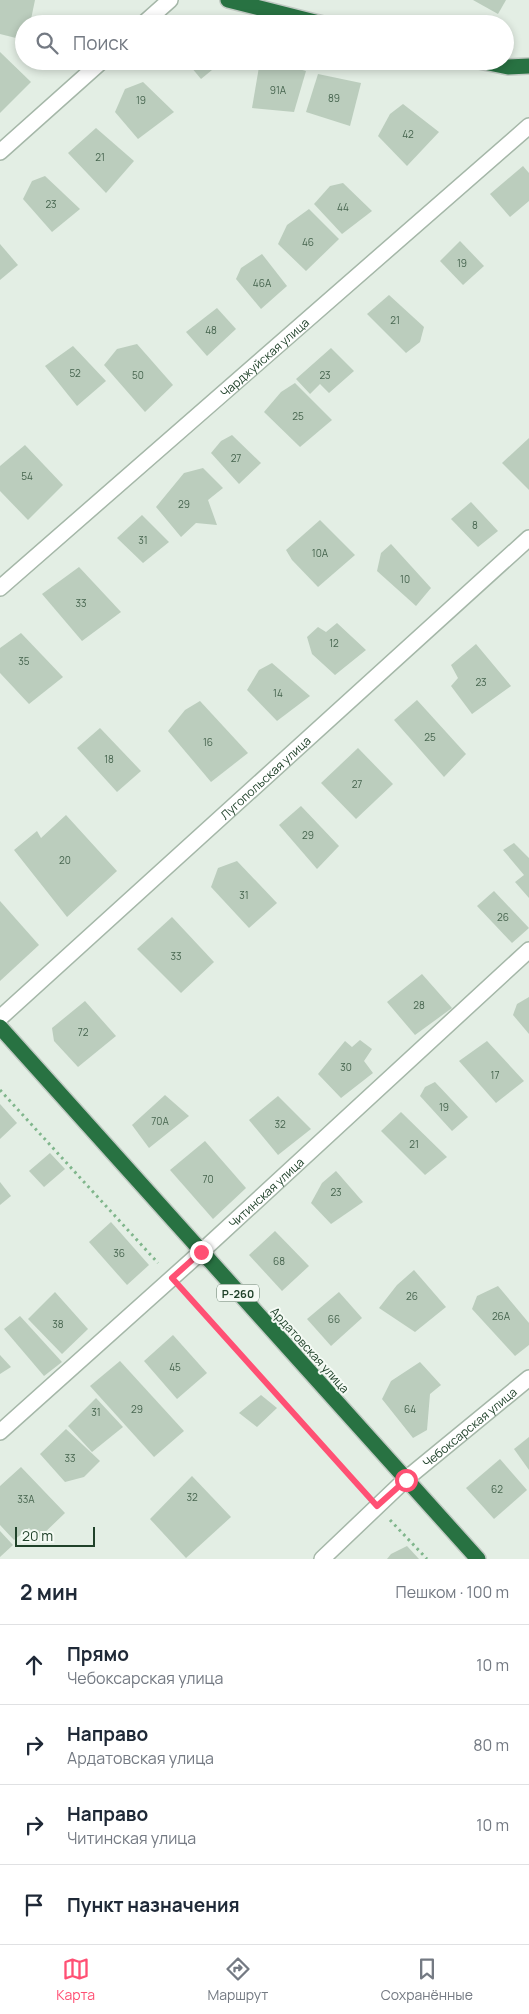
<!DOCTYPE html>
<html lang="ru">
<meta charset="utf-8">
<style>
body{margin:0;font-family:Manrope,sans-serif;background:#f2f2f3;color:#1f2937}
.scale{position:absolute;left:15px;bottom:12px;width:80px;box-sizing:border-box;padding-left:5px;border:2px solid #20422a;border-top:0;font-size:14px;line-height:18px;white-space:nowrap;color:#20422a;-webkit-text-stroke:4px #f4faf4;paint-order:stroke}
.stop{position:absolute;width:15px;height:15px;margin:-11px;border:4px solid #ff5074;border-radius:50%;background:#fff}
.stop.end{background:#ff5074;border-color:#fff;box-shadow:0 1px 5px #0008}
.list{margin:0;padding:0;list-style:none}
h2{display:flex;justify-content:space-between;align-items:center;height:65px;margin:0;padding:0 20px;font-size:21px}
h2 small{font-size:16px;font-weight:400;color:#747a83}
.list li{display:grid;grid-template-columns:32px 1fr auto;gap:15px;align-items:center;box-sizing:border-box;height:80px;padding:0 20px;border-top:1px solid #e0e1e3}
.list b{display:block;font-size:19px;white-space:nowrap}
.list p{margin:0;font-size:16px;white-space:nowrap;color:#747a83}
.list em{font-size:16px;font-style:normal;color:#747a83}
.icon{flex:none;width:28px;height:28px;fill:none;stroke:currentColor;stroke-width:2;stroke-linecap:round;stroke-linejoin:round}
.map{position:relative;flex:none;width:529px;height:1559px;overflow:hidden}
.search{position:absolute;background:#fff;box-shadow:0 2px 8px #0003;left:15px;right:15px;top:15px;height:55px;display:flex;align-items:center;gap:12px;box-sizing:border-box;padding:0 18px;border-radius:28px;color:#747a83;font-size:19px}
.sheet{height:385px;background:#fff}
nav{display:flex;justify-content:space-around;align-items:center;box-sizing:border-box;height:70px;border-top:1px solid #e0e1e3;background:#fff;font-size:14px;color:#747a83}
nav a{display:grid;justify-items:center;gap:2px}
nav .on{color:#ff5074}
.map>svg:first-child{display:block}
.building{fill:#bbcdbd}
.lines{fill:none;stroke-linecap:round;stroke-linejoin:round}
.street-casing{stroke:#a5b7a8;stroke-width:18}
.highway-casing{stroke:#c1cac3;stroke-width:18}
.path{stroke:#80b68c;stroke-width:3;stroke-dasharray:2.5 4;stroke-linecap:butt}
.street{stroke:#fff;stroke-width:15}
.highway{stroke:#287242;stroke-width:15}
.route{stroke:#ff5074;stroke-width:6}
.labels{text-anchor:middle;dominant-baseline:central;stroke-width:4;stroke-linejoin:round;paint-order:stroke}
.number-label{font-size:10px;fill:#47654f}
.shield{fill:#f4faf4;stroke:#607967;stroke-width:1}
.shield-label{font-size:11px;font-weight:bold;fill:#20422a}
.street-label{font-size:12px;fill:#20422a;stroke:#f4faf4}
</style>
<div class="map">
<svg width="529" height="1559" viewBox="0 0 529 1559">
<rect width="100%" height="100%" fill="#e3eee4"/>
<!-- building -->
<g class="building">
<polygon points="0,0 35,0 30,24 24,24 24,40 0,34"/>
<polygon points="473,0 506,0 498,14"/>
<polygon points="0,52 31,82 0,113"/>
<polygon points="186,61 223,61 201,79"/>
<polygon points="260,61 270,61 306,71 294,112 252,108"/>
<polygon points="318,74 361,83 350,126 306,112"/>
<polygon points="143,82 174,112 138,139 115,112 125,89"/>
<polygon points="403,104 439,132 407,166 378,136 390,114"/>
<polygon points="96,128 134,161 106,193 68,153"/>
<polygon points="523,166 529,173 529,201 510,217 490,194"/>
<polygon points="45,176 80,209 52,232 23,199 32,181"/>
<polygon points="343,183 372,211 342,234 314,204 330,186"/>
<polygon points="309,209 339,239 306,271 278,244 287,225"/>
<polygon points="460,241 484,266 463,285 440,261"/>
<polygon points="0,244 18,265 0,280"/>
<polygon points="262,254 287,286 261,309 236,279 241,268"/>
<polygon points="389,295 424,327 420,342 406,353 367,314"/>
<polygon points="217,308 236,329 207,356 186,332"/>
<polygon points="137,344 173,385 145,412 104,365 117,349"/>
<polygon points="73,346 106,381 77,406 45,366"/>
<polygon points="331,348 354,371 329,393 320,384 310,394 296,379"/>
<polygon points="295,383 332,420 300,447 264,412 281,392"/>
<polygon points="232,435 261,463 239,484 211,453 221,441"/>
<polygon points="529,438 529,490 502,463"/>
<polygon points="25,445 63,485 28,520 0,491 0,466"/>
<polygon points="203,468 223,488 208,500 217,525 196,523 181,537 156,507 184,473"/>
<polygon points="471,502 498,531 478,547 451,519"/>
<polygon points="142,515 169,542 143,563 117,538"/>
<polygon points="320,520 355,555 318,587 292,560 286,550"/>
<polygon points="391,544 431,588 416,606 377,571 381,553"/>
<polygon points="79,567 121,612 82,641 42,594"/>
<polygon points="337,623 366,650 335,675 312,654 307,637 318,627 326,632"/>
<polygon points="21,633 63,677 29,704 0,673 0,648"/>
<polygon points="476,644 511,686 472,714 451,686 458,678 451,665"/>
<polygon points="272,663 310,696 277,721 247,690 259,670"/>
<polygon points="417,700 466,754 444,777 394,720"/>
<polygon points="200,701 248,753 211,782 168,731 185,710"/>
<polygon points="100,728 141,771 117,792 77,748"/>
<polygon points="358,748 393,784 356,819 321,783"/>
<polygon points="301,806 339,846 317,869 279,825"/>
<polygon points="66,815 117,871 67,917 14,850 37,831 41,838"/>
<polygon points="514,843 529,858 529,898 515,882 524,875 503,850"/>
<polygon points="237,861 277,903 249,928 211,887 218,868"/>
<polygon points="494,891 529,928 512,943 477,906"/>
<polygon points="0,901 39,945 0,981"/>
<polygon points="172,917 214,962 181,993 137,949"/>
<polygon points="422,974 452,1008 415,1035 387,1002"/>
<polygon points="529,997 529,1034 513,1015 517,1004"/>
<polygon points="85,1001 116,1036 78,1067 54,1041 52,1028"/>
<polygon points="360,1040 372,1049 364,1061 373,1073 341,1098 318,1074 345,1041 352,1047"/>
<polygon points="487,1041 524,1081 496,1103 459,1061"/>
<polygon points="435,1082 468,1117 452,1131 420,1096 425,1087"/>
<polygon points="165,1095 189,1116 149,1148 132,1125"/>
<polygon points="278,1096 311,1129 278,1155 249,1120"/>
<polygon points="0,1104 17,1123 0,1139"/>
<polygon points="401,1112 447,1157 425,1175 381,1131"/>
<polygon points="205,1141 246,1188 213,1219 170,1170"/>
<polygon points="50,1153 65,1169 44,1187 29,1171"/>
<polygon points="336,1171 363,1202 331,1224 311,1203 322,1183"/>
<polygon points="0,1182 11,1196 0,1205"/>
<polygon points="111,1222 149,1265 127,1285 89,1242"/>
<polygon points="275,1231 309,1266 282,1291 249,1255"/>
<polygon points="414,1270 446,1307 415,1332 379,1308 397,1285"/>
<polygon points="498,1286 529,1323 529,1345 515,1356 472,1309 477,1296"/>
<polygon points="55,1292 88,1329 62,1354 28,1319"/>
<polygon points="339,1292 362,1318 331,1346 307,1319"/>
<polygon points="20,1316 62,1362 44,1376 4,1329"/>
<polygon points="173,1335 207,1373 177,1399 144,1361"/>
<polygon points="0,1355 11,1367 0,1374"/>
<polygon points="120,1361 184,1431 154,1457 90,1386"/>
<polygon points="420,1362 441,1385 430,1394 427,1430 413,1438 382,1399 391,1381"/>
<polygon points="261,1395 277,1408 257,1427 239,1413"/>
<polygon points="96,1398 123,1427 92,1452 68,1426"/>
<polygon points="66,1429 100,1461 84,1477 65,1482 40,1454"/>
<polygon points="529,1437 529,1470 514,1449"/>
<polygon points="500,1459 527,1490 494,1519 466,1488"/>
<polygon points="21,1467 65,1513 39,1538 29,1528 14,1540 0,1525 0,1486"/>
<polygon points="192,1476 231,1517 186,1558 150,1519"/>
<polygon points="0,1531 13,1545 0,1557"/>
<polygon points="407,1546 419,1559 387,1559 391,1554"/>
</g>
<g class="lines">
<!-- street casing -->
<g class="street-casing">
<g id="street">
<polyline points="143,24 170,0"/>
<polyline points="0,152 102,61"/>
<path id="s1" d="M0,588L529,126"/>
<path id="s2" d="M0,1018L529,538"/>
<path id="s3" d="M0,1432L201,1252L529,950"/>
<path id="s4" d="M322,1559L406,1479L529,1378"/>
</g>
</g>
<!-- highway casing -->
<g class="highway-casing">
<g id="highway">
<polyline points="228,0 323,24"/>
<polyline points="479,61 508,67 529,66"/>
<polyline points="0,1027 478,1559"/>
</g>
</g>
<!-- path -->
<g class="path">
<polyline points="0,1090 158,1263"/>
<polyline points="186,1294 364,1492"/>
<polyline points="390,1520 427,1559"/>
</g>
<!-- street -->
<use href="#street" class="street"/>
<!-- highway -->
<use href="#highway" class="highway"/>
</g>
<g class="lines">
<!-- route -->
<polyline class="route" points="201,1252 172,1278 377,1506 406,1480"/>
</g>
<g class="labels">
<!-- number labels -->
<g class="number-label">
<text x="278" y="90">91А</text>
<text x="334" y="98">89</text>
<text x="141" y="100">19</text>
<text x="408" y="134">42</text>
<text x="100" y="157">21</text>
<text x="51" y="204">23</text>
<text x="343" y="207">44</text>
<text x="308" y="242">46</text>
<text x="462" y="263">19</text>
<text x="262" y="283">46А</text>
<text x="395" y="320">21</text>
<text x="211" y="330">48</text>
<text x="75" y="373">52</text>
<text x="138" y="375">50</text>
<text x="325" y="375">23</text>
<text x="298" y="416">25</text>
<text x="236" y="458">27</text>
<text x="27" y="476">54</text>
<text x="184" y="504">29</text>
<text x="475" y="525">8</text>
<text x="143" y="540">31</text>
<text x="320" y="553">10А</text>
<text x="405" y="579">10</text>
<text x="81" y="603">33</text>
<text x="334" y="643">12</text>
<text x="24" y="661">35</text>
<text x="481" y="682">23</text>
<text x="278" y="693">14</text>
<text x="430" y="737">25</text>
<text x="208" y="742">16</text>
<text x="109" y="759">18</text>
<text x="357" y="784">27</text>
<text x="308" y="835">29</text>
<text x="65" y="860">20</text>
<text x="244" y="895">31</text>
<text x="503" y="917">26</text>
<text x="176" y="956">33</text>
<text x="419" y="1005">28</text>
<text x="83" y="1032">72</text>
<text x="346" y="1067">30</text>
<text x="495" y="1075">17</text>
<text x="444" y="1107">19</text>
<text x="160" y="1121">70А</text>
<text x="280" y="1124">32</text>
<text x="414" y="1144">21</text>
<text x="208" y="1179">70</text>
<text x="336" y="1192">23</text>
<text x="119" y="1253">36</text>
<text x="279" y="1261">68</text>
<text x="412" y="1296">26</text>
<text x="501" y="1316">26А</text>
<text x="334" y="1319">66</text>
<text x="58" y="1324">38</text>
<text x="175" y="1367">45</text>
<text x="137" y="1409">29</text>
<text x="410" y="1409">64</text>
<text x="96" y="1412">31</text>
<text x="70" y="1458">33</text>
<text x="497" y="1489">62</text>
<text x="192" y="1497">32</text>
<text x="26" y="1499">33А</text>
</g>
<!-- shield labels -->
<rect class="shield" x="217" y="1284.5" width="42" height="17" rx="4"/>
<g class="shield-label">
<text x="238" y="1293">Р-260</text>
</g>
<!-- street labels -->
<g class="street-label">
<text stroke="none"><textPath href="#s1" startOffset="351">Чарджуйская улица</textPath></text>
<text stroke="none"><textPath href="#s2" startOffset="358">Лугопольская улица</textPath></text>
<text stroke="none"><textPath href="#s3" startOffset="358">Читинская улица</textPath></text>
<text transform="translate(310 1350) rotate(48)">Ардатовская улица</text>
<text stroke="none"><textPath href="#s4" startOffset="198">Чебоксарская улица</textPath></text>
</g>
</g>
</svg>
<div class="scale">20 m</div>
<div class="stop" style="left:406px;top:1480px"></div>
<div class="stop end" style="left:201px;top:1252px"></div>
<div class="search"><svg class="icon" aria-label="search" viewBox="0 0 24 24"><circle cx="10" cy="10" r="6"/><path d="M15 15l6 6"/></svg>Поиск</div>
</div>
<section class="sheet">
<h2>2 мин<small>Пешком · 100 m</small></h2>
<ul class="list">
<li><svg class="icon" aria-label="ahead" viewBox="0 0 24 24"><path d="M12 20V5M6 11l6-6 6 6"/></svg><div><b>Прямо</b><p>Чебоксарская улица</p></div><em>10 m</em></li>
<li><svg class="icon" aria-label="right" viewBox="0 0 24 24"><path d="M7 20v-9h11M14 6l5 5-5 5"/></svg><div><b>Направо</b><p>Ардатовская улица</p></div><em>80 m</em></li>
<li><svg class="icon" aria-label="right" viewBox="0 0 24 24"><path d="M7 20v-9h11M14 6l5 5-5 5"/></svg><div><b>Направо</b><p>Читинская улица</p></div><em>10 m</em></li>
<li><svg class="icon" aria-label="arrive" viewBox="0 0 24 24"><path d="M6 21V4h12l-3 4 3 4H6"/></svg><div><b>Пункт назначения</b></div></li>
</ul>
</section>
<nav>
<a class="on"><svg class="icon" aria-label="map" viewBox="0 0 24 24"><path d="M3 6l6-2 6 2 6-2v14l-6 2-6-2-6 2zM9 4v14M15 6v14"/></svg>Карта</a>
<a><svg class="icon" aria-label="directions" viewBox="0 0 24 24"><path d="M12 3l9 9-9 9-9-9zM9 14v-3h6M13 9l2 2-2 2"/></svg>Маршрут</a>
<a><svg class="icon" aria-label="saved" viewBox="0 0 24 24"><path d="M7 4h10v16l-5-4-5 4z"/></svg>Сохранённые</a>
</nav>
